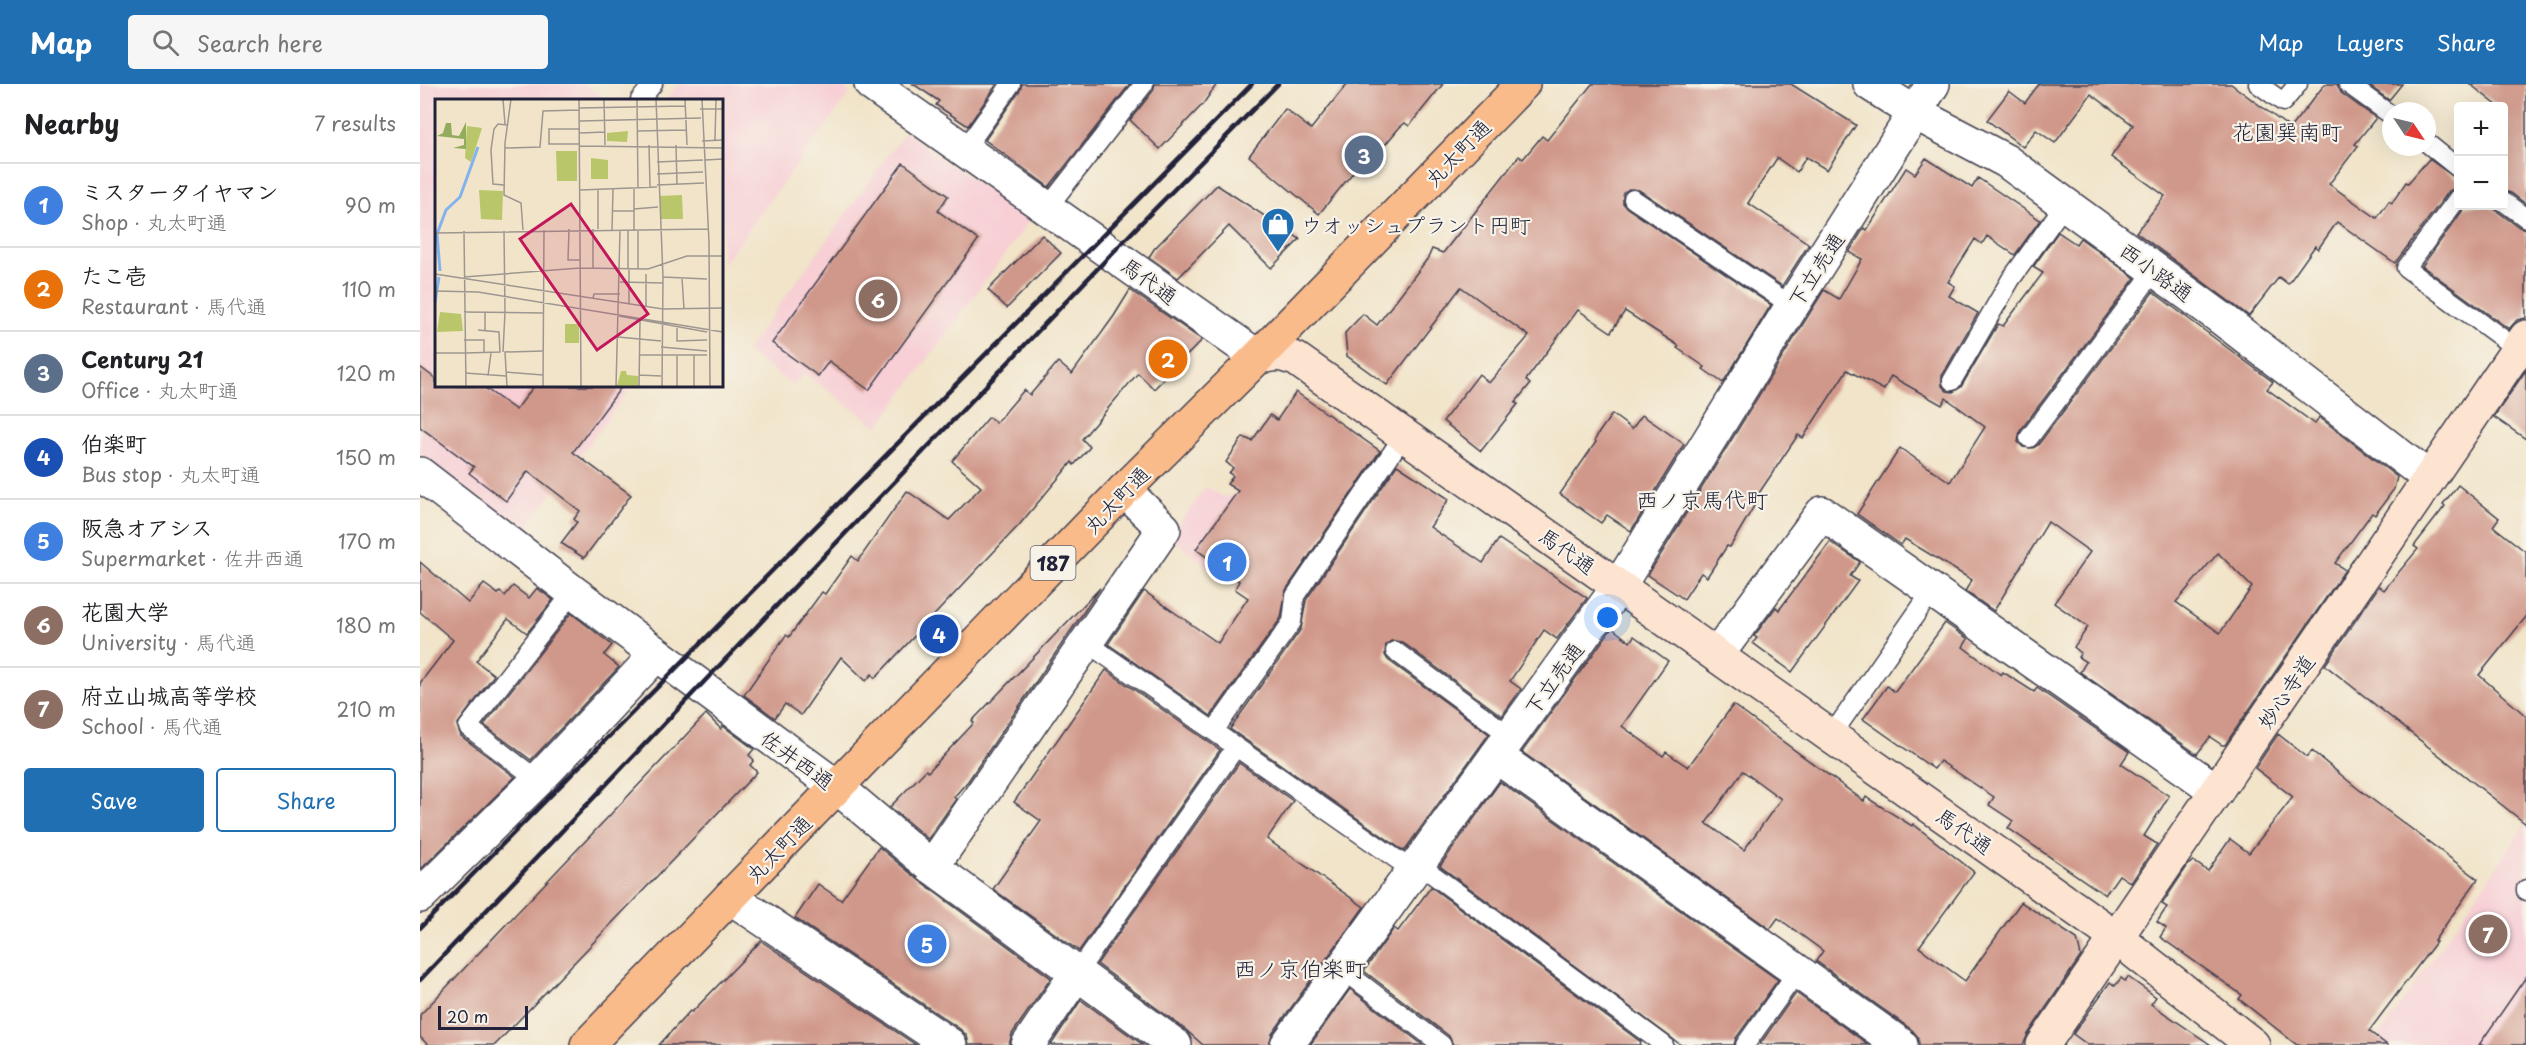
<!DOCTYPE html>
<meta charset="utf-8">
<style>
body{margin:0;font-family:"Playpen Sans","Klee One",sans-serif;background:#f6f6f6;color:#202124}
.controls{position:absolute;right:18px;top:18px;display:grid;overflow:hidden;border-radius:6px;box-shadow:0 6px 24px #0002}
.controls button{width:54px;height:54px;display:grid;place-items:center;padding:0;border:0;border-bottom:2px solid #e0e0e0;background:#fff;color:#202124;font:30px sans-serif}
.compass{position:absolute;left:1962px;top:18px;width:54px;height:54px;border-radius:50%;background:#fff;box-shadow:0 6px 24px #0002;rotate:125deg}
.scale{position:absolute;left:18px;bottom:15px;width:90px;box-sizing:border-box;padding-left:6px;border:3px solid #22223b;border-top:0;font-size:16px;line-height:21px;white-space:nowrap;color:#22223b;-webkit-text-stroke:4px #f7f3e8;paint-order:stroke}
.you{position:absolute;left:1188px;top:534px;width:21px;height:21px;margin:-15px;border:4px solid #fff;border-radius:50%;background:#1a73e8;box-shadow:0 0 0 9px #1a73e833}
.badge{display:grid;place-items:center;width:39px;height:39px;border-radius:50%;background:#1f6fb2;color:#fff;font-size:20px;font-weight:700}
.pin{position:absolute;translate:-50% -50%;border:3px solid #fff;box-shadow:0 2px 6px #0006}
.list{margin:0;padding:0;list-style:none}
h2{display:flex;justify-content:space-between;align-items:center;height:78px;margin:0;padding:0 24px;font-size:26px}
h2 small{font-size:20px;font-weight:400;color:#757577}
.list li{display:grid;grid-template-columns:39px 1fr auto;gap:18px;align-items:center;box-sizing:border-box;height:84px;padding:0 24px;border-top:2px solid #e0e0e0}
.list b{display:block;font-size:22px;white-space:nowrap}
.list p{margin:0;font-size:20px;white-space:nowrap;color:#757577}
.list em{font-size:20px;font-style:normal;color:#757577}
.actions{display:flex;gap:12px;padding:18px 24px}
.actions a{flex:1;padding:14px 0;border:2px solid #1f6fb2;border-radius:6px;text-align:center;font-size:21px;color:#1f6fb2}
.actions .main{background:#1f6fb2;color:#fff}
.icon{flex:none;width:33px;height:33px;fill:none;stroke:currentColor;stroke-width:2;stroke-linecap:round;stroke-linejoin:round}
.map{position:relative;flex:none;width:2106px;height:961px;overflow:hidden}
header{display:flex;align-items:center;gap:36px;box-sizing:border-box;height:84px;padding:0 30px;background:#1f6fb2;color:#fff}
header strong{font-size:28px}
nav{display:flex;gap:33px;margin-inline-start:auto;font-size:21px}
.search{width:420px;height:54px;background:#f6f6f6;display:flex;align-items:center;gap:15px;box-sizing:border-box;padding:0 21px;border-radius:6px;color:#757577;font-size:22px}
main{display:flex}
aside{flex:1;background:#fff}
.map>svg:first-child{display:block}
.built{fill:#f7cfd5}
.building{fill:#d0988a;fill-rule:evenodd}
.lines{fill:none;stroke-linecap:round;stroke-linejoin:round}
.lane-casing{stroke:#413f50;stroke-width:21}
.street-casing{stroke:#413f50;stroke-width:36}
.secondary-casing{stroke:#413f50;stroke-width:36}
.primary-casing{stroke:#413f50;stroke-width:36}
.lane{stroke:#fff;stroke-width:18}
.street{stroke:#fff;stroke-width:33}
.secondary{stroke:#fde4d1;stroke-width:33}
.primary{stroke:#fabb8b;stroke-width:33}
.rail{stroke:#22223b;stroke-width:4.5}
.labels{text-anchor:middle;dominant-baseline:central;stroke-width:4.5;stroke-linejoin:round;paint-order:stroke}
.shield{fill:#f7f3e8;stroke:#62616f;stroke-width:1.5}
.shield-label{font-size:20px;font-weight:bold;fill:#22223b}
.street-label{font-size:21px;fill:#22223b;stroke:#f7f3e8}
.poi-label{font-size:21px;fill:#22223b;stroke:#f7f3e8;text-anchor:start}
.neighbourhood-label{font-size:22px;fill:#22223b;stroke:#f7f3e8}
.inset-river{fill:none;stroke:#83b3ee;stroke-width:3}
.inset-road{fill:none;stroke:#9e9690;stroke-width:1.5}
.view{fill:#c2185b;fill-opacity:0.15;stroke:#c2185b;stroke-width:3}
.inset-edge{fill:none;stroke:#22223b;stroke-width:3}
</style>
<header>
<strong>Map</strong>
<div class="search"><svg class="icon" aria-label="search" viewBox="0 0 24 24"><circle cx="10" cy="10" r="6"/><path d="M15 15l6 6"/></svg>Search here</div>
<nav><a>Map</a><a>Layers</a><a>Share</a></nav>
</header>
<main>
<aside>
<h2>Nearby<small>7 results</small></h2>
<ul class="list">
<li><span class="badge" style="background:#3f7fe0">1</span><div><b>ミスタータイヤマン</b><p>Shop · 丸太町通</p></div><em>90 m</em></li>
<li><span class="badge" style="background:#e8710a">2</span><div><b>たこ壱</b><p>Restaurant · 馬代通</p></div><em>110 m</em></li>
<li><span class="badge" style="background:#5c6f8a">3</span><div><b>Century 21</b><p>Office · 丸太町通</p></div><em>120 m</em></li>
<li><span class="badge" style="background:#1a4fb4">4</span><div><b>伯楽町</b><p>Bus stop · 丸太町通</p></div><em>150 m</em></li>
<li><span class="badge" style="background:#3f7fe0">5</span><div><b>阪急オアシス</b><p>Supermarket · 佐井西通</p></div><em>170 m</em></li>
<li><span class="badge" style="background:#8d6e63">6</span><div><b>花園大学</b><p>University · 馬代通</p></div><em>180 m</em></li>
<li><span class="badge" style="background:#8d6e63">7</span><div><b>府立山城高等学校</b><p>School · 馬代通</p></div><em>210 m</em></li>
</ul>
<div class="actions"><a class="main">Save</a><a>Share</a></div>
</aside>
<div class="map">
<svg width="2106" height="961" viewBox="0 0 2106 961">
<rect width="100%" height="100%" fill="#f7f3e8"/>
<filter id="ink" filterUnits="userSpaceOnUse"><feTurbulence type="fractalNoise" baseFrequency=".0167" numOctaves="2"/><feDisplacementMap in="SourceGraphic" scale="12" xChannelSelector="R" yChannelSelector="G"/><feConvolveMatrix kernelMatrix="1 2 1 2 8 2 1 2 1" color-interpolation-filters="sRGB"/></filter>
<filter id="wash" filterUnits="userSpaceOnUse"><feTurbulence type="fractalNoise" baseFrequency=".008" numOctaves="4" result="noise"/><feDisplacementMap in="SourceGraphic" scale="24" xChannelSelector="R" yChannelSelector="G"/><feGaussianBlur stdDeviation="1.35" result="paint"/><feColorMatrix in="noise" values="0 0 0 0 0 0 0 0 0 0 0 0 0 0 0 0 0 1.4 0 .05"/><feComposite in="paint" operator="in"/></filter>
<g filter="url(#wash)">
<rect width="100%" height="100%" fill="#f1e4c9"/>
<!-- built -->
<g class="built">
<polygon points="0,0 164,0 186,16 16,16 16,302 212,302 104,447 0,370"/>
<polygon points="258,0 418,0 430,9 302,181 302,16 246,16"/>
<polygon points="485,48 610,136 458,343 384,289 374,302 326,267"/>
<polygon points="786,403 804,413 820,409 859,439 813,503 750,452"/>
<polygon points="2106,740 2106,961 1953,961"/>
</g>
<g id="blocks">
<!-- building -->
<g class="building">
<polygon points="493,0 577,0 548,42 516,21 519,17"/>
<polygon points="602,0 710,0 629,103 565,56 600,6"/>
<polygon points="735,0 797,0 783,20 740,65 710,36 733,7"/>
<polygon points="927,0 1023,0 989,42 985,39 979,44 949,80 944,75 899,130 829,72 865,25 891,45"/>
<polygon points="1172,0 1371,0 1436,41 1407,86 1386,73 1377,88 1357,74 1328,119 1389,160 1362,202 1219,106 1209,105 1203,109 1203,119 1207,124 1351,221 1303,299 1283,285 1285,283 1257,264 1259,262 1205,227 1191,248 1158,226 1106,296 1110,300 1095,319 1098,320 1061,367 1023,337 1059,290 1069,299 1109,252 1041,203 967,301 927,272 925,249 943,230 957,241 1008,174 1012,165 1023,169 1099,72 1103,75 1122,52 1127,56"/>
<polygon points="1619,0 1811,0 1870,44 1905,0 1917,0 1921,9 1956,34 1935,60 1938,62 1909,100 1957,134 1969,117 1972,119 1986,98 1988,99 2009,75 2038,96 2038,103 2029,107 1975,179 1917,138 1898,165 1895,162 1868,200 1859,193 1829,232 1716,148 1745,112 1691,73 1713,41 1671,10 1635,59 1616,46 1603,63 1567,36 1589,7 1605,19"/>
<polygon points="1947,0 1982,0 1969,16"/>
<polygon points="2050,0 2106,0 2106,120 2091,109 2084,107 2084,22 2078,22"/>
<path d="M1506,74L1552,104L1558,94L1620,136L1595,171L1567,152L1562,160L1555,155L1528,198L1535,202L1529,212L1558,229L1522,292V302L1527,307L1533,308L1541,303L1578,240L1583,242L1623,189L1613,183L1638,148L1656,160L1660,154L1715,194L1600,347L1598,358L1603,363L1613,364L1618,361L1733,208L1853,298L1847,305L1895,340L1899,333L1977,393L1974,405L1955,431L1952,429L1915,479L1925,486L1805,661H1802L1790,653L1777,670L1660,588L1666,578L1658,573L1661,569L1654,563L1668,543L1634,519L1670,468L1628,438L1574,527L1545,507L1552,496L1485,455L1481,461L1437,430L1480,364L1530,398L1565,343L1526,314L1522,321L1471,292L1464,306L1427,286L1383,354L1378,351L1335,415L1337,417L1310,463L1307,462L1287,493L1281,489L1264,515L1228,491L1404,206L1419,215L1442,175L1429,168L1444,144L1447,146L1486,84L1495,90ZM1798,469L1832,503L1800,549L1756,518Z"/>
<polygon points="483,79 528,112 518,127 558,156 449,306 409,277 398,292 352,259"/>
<polygon points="797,101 880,155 851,184 809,142 758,194 729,173 734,165"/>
<polygon points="2046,122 2070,122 2099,143 2106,145 2106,234 2097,236 2089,245 2002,182"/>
<polygon points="622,151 641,169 587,224 568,206"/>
<polygon points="710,206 782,256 734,305 718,289 662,355 670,363 654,381 652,378 600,440 455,594 452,590 446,597 421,573 381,631 365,620 355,634 324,611 366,551 369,553 402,508 405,510 432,472 438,477 487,407 529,436 561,403 532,377 569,333 576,339 604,306 610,311 638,278 652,290 694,232"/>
<polygon points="0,283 16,295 16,302 62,302 96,326 114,302 202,302 153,368 211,411 164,474 141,459 157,438 154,435 160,427 108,387 86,417 49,389 54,383 0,343"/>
<polygon points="2106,286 2106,355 2074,333"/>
<polygon points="876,308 960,367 866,506 861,534 791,632 688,560 724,507 798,559 828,514 815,505 819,497 776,465 818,407 807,400 813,392 809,389 813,384 806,378 823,353 832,357 850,331 857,336"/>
<polygon points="1192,330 1212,345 1222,331 1264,360 1211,447 1187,431 1181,439 1140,410 1176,358 1175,356 1178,350"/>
<polygon points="977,381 1029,415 1010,443 1063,479 1079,455 1167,514 1137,555 1124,546 1090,597 1101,605 1082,632 982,558 971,557 966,561 965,571 968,576 1069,650 984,767 810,645 881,545 886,516"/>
<polygon points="2038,401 2079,434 2073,442 2106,468 2106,533 2059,591 2106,632 2106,740 1905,581 1959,502 1964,506 1998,465 1994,462 2025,422 2023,420"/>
<polygon points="1410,458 1440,478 1430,492 1438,497 1372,588 1333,559 1337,554 1334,552 1356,523 1359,526"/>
<polygon points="0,478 48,519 64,500 78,510 80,508 85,512 93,502 109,514 117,504 133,516 107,549 88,535 56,577 74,591 37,641 41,652 95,693 0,786 0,599 33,556 0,528"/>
<polygon points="680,504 548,697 534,713 536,715 508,755 470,723 506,686 508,688 554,639 552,637"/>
<polygon points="151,529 192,561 184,571 199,583 111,676 64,641"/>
<polygon points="1525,539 1548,555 1543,563 1581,591 1583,588 1614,608 1617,604 1709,668 1701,680 1749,712 1724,752 1737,760 1711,799 1699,791 1685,811 1588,744 1593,737 1569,721 1574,713 1520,677 1514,685 1443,635 1467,602 1475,608"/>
<path d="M1192,544L1210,558L1214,552L1248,577L1202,642L1243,672L1246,668L1268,683L1313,621L1444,717L1446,713L1492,742L1493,740L1554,788L1499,863L1545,897L1601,818L1657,855L1661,872L1608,950L1603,961H1499L1498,953L1492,946L1396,877L1403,867L1358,834L1350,845L1102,668ZM1323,687L1361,715L1324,766L1286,739Z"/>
<polygon points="686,586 800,666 659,867 573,805 621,737 594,718"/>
<polygon points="286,630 301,645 303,642 334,665 329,671 334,676 330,681 337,688 75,961 8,961 0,953 0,931"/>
<polygon points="1858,650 1887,673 1892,667 1937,704 2058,795 2014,857 2016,858 1949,947 1967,961 1877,961 1819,915 1822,911 1740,853 1746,844 1737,838 1747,823 1742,820 1768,781 1773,777 1788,787 1810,755 1829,769 1873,713 1835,684"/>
<polygon points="819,679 873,717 847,755 944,823 852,950 849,961 783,961 766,946 677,880"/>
<polygon points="1080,698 1358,896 1316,954 1314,961 1261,961 1020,782"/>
<polygon points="459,763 501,798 631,894 592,950 589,961 549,961 547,952 540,945 375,834 398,800 421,816"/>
<polygon points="1011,803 1221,958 1220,961 1033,961 1029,952 944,887 974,844 978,847"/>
<polygon points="341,857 496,961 239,961 270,927 272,928"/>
<polygon points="1708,893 1736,913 1731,920 1791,961 1668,961 1653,950 1690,898 1695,902 1701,894 1705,897"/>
<polygon points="2106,893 2106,961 2059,961"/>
<polygon points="930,905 1003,961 890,961"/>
<polygon points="1376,909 1449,961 1340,960"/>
<polygon points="661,916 723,961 631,961"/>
</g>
</g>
</g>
<g filter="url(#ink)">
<use href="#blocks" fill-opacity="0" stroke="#413f50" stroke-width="1.5"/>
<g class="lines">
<!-- lane casing -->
<g class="lane-casing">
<g id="lane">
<polyline points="1838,0 1863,18 1878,0"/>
<polyline points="1928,0 1971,31"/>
<polyline points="220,16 233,0"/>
<polyline points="2007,59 2038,84"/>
<polyline points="545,65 591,0"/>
<polyline points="2038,114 1986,184 2097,265"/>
<polyline points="1213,115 1372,222"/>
<polyline points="2084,118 2106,134"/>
<polyline points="628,123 724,0"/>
<polyline points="1532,297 1591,195 1645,120"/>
<polyline points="1609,354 1735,186"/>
<polyline points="666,558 992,786"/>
<polyline points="975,567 1090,652"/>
<polyline points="794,647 872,538 875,512 984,351"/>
<polyline points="1411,652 1512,507"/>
<polyline points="118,696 48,643 153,508"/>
<polyline points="997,779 1244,961"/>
<polyline points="2106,805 2106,807"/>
<polyline points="922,885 1022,961"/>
<polyline points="657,889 816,663"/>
<polyline points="1325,961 1377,888"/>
</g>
</g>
<!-- street casing -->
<g class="street-casing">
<g id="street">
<polyline points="451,0 838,273"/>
<polyline points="1450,0 1495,29 1586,77 1801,234 2009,394"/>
<polyline points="0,390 153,508 417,703 512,783 755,961"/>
<polyline points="1297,571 1402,429 1797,707"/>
<polyline points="1076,672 1481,961"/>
<polyline points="512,783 744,445 704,406"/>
<polyline points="0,812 118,696 236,571"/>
<polyline points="310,813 530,961"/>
<polyline points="608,961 657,889"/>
<polyline points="867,961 1199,502 1372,222 1513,0"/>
</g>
</g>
<!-- secondary casing -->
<g class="secondary-casing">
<g id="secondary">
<polyline points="838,273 859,270 876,275 1697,854 1833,961"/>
<polyline points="1623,961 2106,253"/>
</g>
</g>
<!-- primary casing -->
<g class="primary-casing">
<polyline id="primary" points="167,961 704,406 838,273 1103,0"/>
</g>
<!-- lane -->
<use href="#lane" class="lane"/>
<!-- street -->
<use href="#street" class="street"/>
<!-- secondary -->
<use href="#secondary" class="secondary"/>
<!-- primary -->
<use href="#primary" class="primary"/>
<!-- rail -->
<g class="rail">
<polyline points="0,844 832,0"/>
<polyline points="0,896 720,140 858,0"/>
</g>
</g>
</g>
<!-- icons -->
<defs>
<g id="shop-pin" transform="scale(1.725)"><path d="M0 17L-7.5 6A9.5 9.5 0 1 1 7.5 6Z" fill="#1f6fb2" stroke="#f7f3e8"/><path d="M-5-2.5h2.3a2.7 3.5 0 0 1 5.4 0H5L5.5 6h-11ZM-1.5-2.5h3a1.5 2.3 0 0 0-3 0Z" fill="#fff"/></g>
</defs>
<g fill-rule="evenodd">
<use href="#shop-pin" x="858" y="140"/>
</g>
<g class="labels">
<!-- shield labels -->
<rect class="shield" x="610.5" y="462" width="45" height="34" rx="4.5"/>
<g class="shield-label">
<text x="633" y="479">187</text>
</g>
<!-- street labels -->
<g class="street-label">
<text transform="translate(1037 68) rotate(-46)">丸太町通</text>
<text transform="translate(1395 185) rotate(-57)">下立売通</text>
<text transform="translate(1737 187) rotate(36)">西小路通</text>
<text transform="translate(730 196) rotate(36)">馬代通</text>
<text transform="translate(696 415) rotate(-46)">丸太町通</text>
<text transform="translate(1148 466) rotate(35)">馬代通</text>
<text transform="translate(1133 594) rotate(-54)">下立売通</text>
<text transform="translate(1865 607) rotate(-56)">妙心寺道</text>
<text transform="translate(378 675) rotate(36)">佐井西通</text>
<text transform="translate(1545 746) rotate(35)">馬代通</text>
<text transform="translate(358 764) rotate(-46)">丸太町通</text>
</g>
<!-- poi labels -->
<g class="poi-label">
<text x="881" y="140">ウオッシュプラント円町</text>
</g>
<!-- neighbourhood labels -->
<g class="neighbourhood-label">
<text x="1867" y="46">花園巽南町</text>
<text x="1282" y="414">西ノ京馬代町</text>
<text x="880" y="883">西ノ京伯楽町</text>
</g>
</g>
<!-- overview -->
<g transform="translate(15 15)">
<rect width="288" height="288" fill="#f1e4c9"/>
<path d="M32,27L47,29L36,63L30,59ZM193,32L192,43L172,42V34ZM121,52H142V82H122ZM156,59L173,61V80H156ZM44,91L68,92L67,121L46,120ZM247,96L248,120H226L225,97ZM5,213L26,215L28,232L2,233ZM130,225H144V244H130ZM186,272H191L192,276L203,277V288L182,287Z" fill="#b9c669"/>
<path d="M31,23V50L18,49L29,46V40L2,37L8,34L11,24H16L17,36L24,37Z" fill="#92ab5d"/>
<path class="inset-river" d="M5,172L2,135L11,111L25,98L43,48M0,203L4,178"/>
<path class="inset-road" d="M68,0L70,25M76,0L70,44L69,96L86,104L88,131M144,0L146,288M169,0L170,46M202,0L203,90M221,0L228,178L227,288M250,0L252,46M267,0L274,143L275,288M144,9L250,7M265,10H288M145,22L266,19M145,30H114V45H145M202,32L251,31M145,34L170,33M280,41L281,0M267,42L288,41M214,46L215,88M241,46L242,86M145,47L288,49M70,49L105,48L108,12L144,11M270,61L288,60M222,63L268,61M222,75L268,73M69,86L58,85L56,51L59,30L63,25L72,26M222,86L269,84M145,91L222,88M199,110L223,108M177,112H199M134,130L133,161H145M163,130V90M177,131L178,90M193,131V170M199,131V90M203,131V170M29,132L31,288M69,132L70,213M0,134L274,130M158,169V130M0,175L228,210L288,209M211,175V207M29,178L145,169L213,170L252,157H288M228,178L272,180M247,179L249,210M185,183L228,184M0,192L43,193L288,233M158,199L159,195H185M194,204V170M29,213L109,214M184,217L272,233M242,227V242L272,241M50,232V213M183,238L226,242M29,241H49V254M226,248L272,252M68,253L70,213M0,254H30M30,254L65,253L64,233L43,231M205,256H272M259,256V288M71,273L108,276M30,274L71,277M204,276L226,277M53,277L56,254M72,288L70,253L109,252M108,288L109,131M181,288L185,131M204,288L205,221M242,288V257"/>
<path class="view" d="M136,105L213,215L162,251L85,140Z"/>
<rect width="288" height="288" class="inset-edge"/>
</g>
</svg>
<div class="controls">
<button>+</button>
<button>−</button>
</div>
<svg class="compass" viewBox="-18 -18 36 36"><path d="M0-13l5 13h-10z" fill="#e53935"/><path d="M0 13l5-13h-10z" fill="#757577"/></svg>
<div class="scale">20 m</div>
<div class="you"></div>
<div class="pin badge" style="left:807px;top:478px;background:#3f7fe0">1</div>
<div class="pin badge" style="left:748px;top:275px;background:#e8710a">2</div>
<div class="pin badge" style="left:944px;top:71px;background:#5c6f8a">3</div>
<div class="pin badge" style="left:519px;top:550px;background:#1a4fb4">4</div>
<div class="pin badge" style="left:507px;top:860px;background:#3f7fe0">5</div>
<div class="pin badge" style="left:458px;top:215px;background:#8d6e63">6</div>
<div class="pin badge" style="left:2068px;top:850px;background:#8d6e63">7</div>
</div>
</main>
